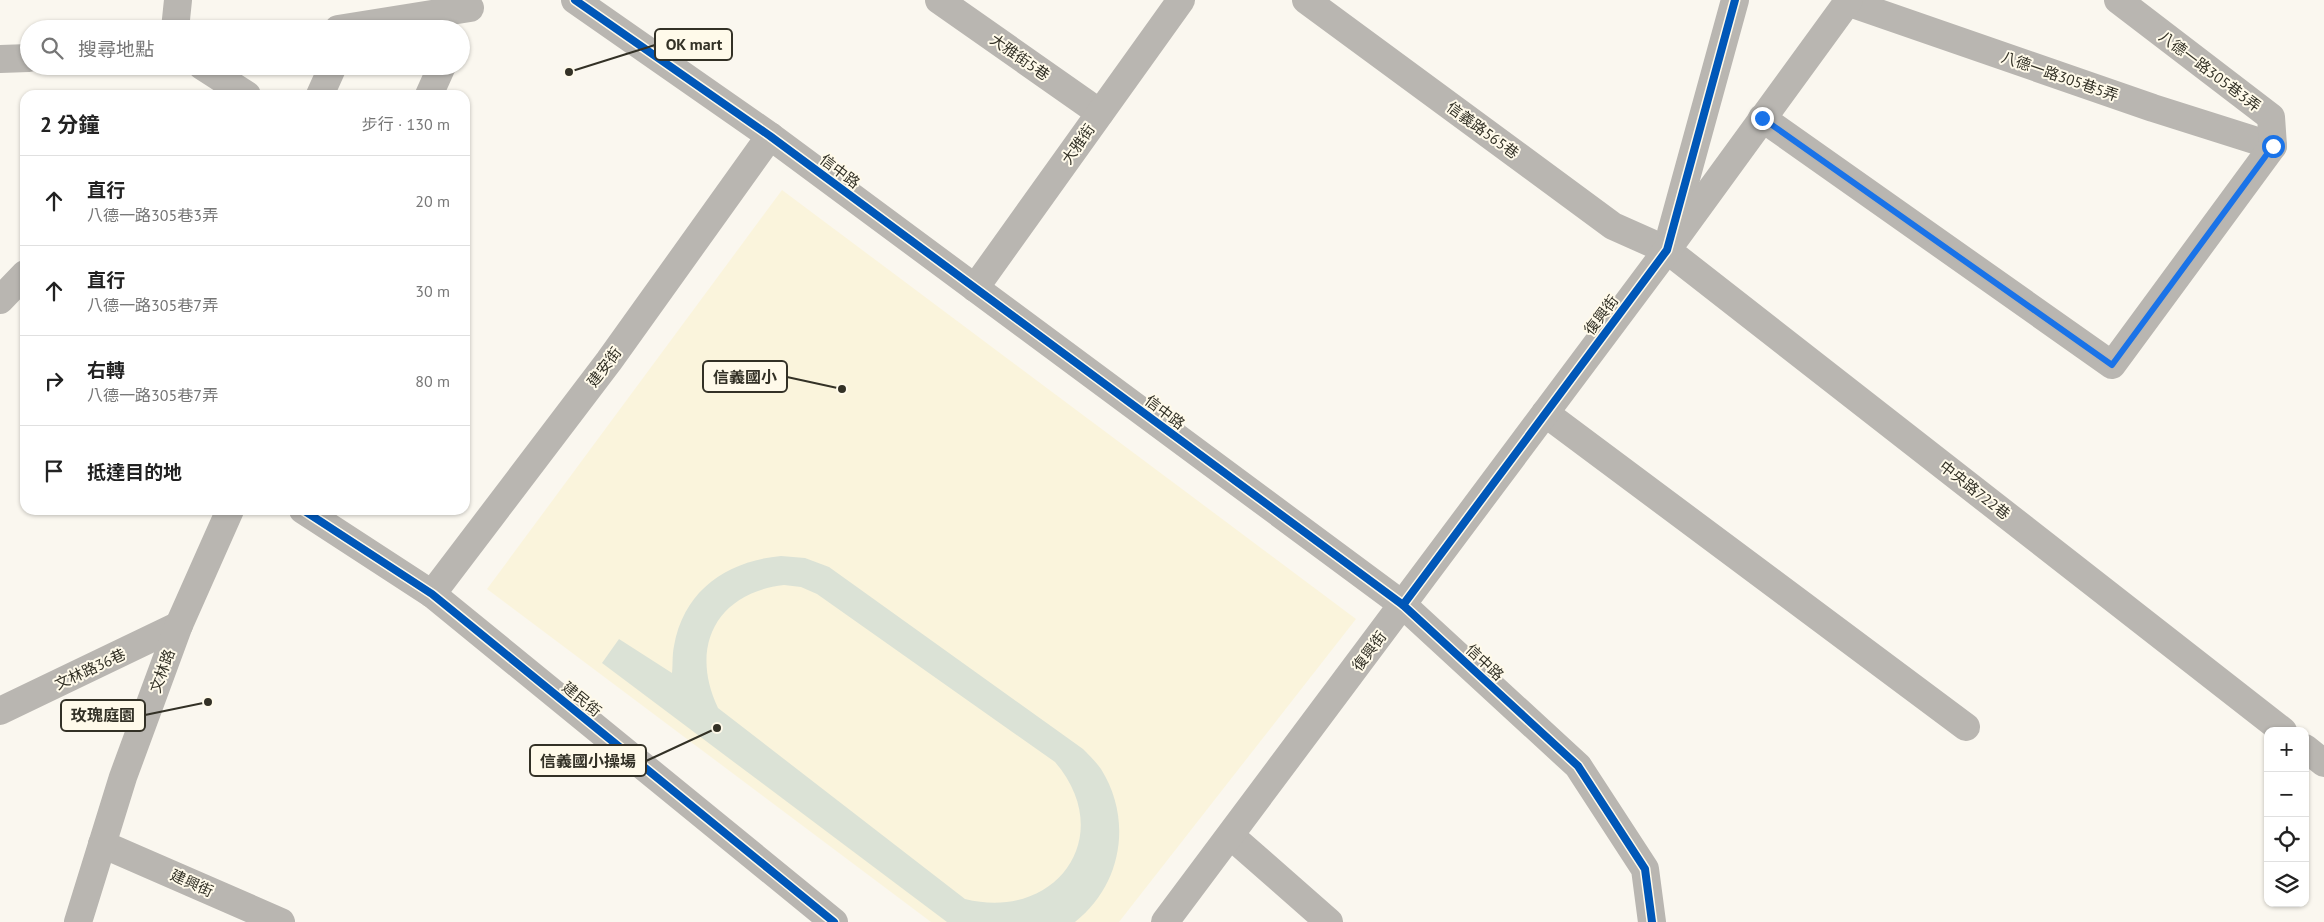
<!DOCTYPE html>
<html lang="zh-TW">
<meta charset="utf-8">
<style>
body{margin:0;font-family:"PT Sans","Noto Sans TC",sans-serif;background:#f2f2f2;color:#222}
.controls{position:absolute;right:15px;bottom:15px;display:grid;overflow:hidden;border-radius:10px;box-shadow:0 1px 4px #0004}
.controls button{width:45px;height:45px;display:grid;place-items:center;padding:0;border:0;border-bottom:1px solid #e0e0e0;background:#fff;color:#222;font:25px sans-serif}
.stop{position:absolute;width:15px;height:15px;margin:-11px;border:4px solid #1a73e8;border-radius:50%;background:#fff}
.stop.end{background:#1a73e8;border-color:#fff;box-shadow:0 1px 5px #0008}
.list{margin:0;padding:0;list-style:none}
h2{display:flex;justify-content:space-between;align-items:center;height:65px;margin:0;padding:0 20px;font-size:21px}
h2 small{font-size:16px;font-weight:400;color:#767676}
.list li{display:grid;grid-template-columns:32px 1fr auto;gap:15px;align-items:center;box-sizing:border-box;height:90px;padding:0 20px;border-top:1px solid #e0e0e0}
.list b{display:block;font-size:19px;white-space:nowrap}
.list p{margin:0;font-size:16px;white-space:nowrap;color:#767676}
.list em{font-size:16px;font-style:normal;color:#767676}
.icon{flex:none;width:28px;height:28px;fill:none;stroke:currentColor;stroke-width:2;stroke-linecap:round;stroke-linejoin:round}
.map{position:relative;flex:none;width:2324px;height:922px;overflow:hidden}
.search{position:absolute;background:#fff;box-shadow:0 1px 4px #0004;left:20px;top:20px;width:450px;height:55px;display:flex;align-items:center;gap:12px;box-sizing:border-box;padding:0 18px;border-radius:28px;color:#767676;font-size:19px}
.panel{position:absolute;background:#fff;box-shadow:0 1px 4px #0004;left:20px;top:90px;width:450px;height:425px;border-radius:15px}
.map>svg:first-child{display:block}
.built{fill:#faf4dc}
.pitch{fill:#dbe2d6;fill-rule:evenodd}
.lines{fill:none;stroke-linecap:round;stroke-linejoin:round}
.minor{stroke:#b9b6b1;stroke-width:28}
.cycleway-casing{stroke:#fffaea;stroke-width:11}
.cycleway{stroke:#0057b8;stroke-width:8}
.route{stroke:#1a73e8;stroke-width:6}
.labels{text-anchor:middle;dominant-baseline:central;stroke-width:4;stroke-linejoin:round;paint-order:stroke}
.street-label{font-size:15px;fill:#333126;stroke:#fffaea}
.leader{fill:none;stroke:#333126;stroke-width:2}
.callout-dot{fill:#333126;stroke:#fffaea;stroke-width:2}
.callout{fill:#fffaea;stroke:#333126;stroke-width:2}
.callout-label{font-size:16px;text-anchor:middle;font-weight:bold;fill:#333126}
</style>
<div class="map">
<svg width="2324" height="922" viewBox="0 0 2324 922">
<rect width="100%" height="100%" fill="#faf7ef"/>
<!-- built -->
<polygon class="built" points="782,190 1356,619 1119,922 931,922 487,589"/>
<!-- pitch -->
<path class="pitch" d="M781,556L805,558L829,567L1083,749C1089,755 1096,762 1101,769C1133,820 1122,885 1075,922H947L602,663L619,639L672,673C673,665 672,655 674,646C684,590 727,561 781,556ZM784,585L801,587L817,594L1055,762C1118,835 1057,922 965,899L718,708C689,647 716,593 784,585Z"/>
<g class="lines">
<!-- minor -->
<g class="minor">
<polyline points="575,0 770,136 1403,605 1578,766 1645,869 1652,922"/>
<polyline points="939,0 1100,113"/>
<polyline points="1306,0 1613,226 1667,250 2283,731"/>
<polyline points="1847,2 2153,108 2273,146"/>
<polyline points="175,29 178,0"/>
<polyline points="338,29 470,8"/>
<polyline points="0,59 29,58"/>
<polyline points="202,66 247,95"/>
<polyline points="320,95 333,66"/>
<polyline points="429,95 442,66"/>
<polyline points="1762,118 2112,365 2273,146 2271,117 2118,0"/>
<polyline points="1671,233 1735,0"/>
<polyline points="975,288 1181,0"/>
<polyline points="0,300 25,274"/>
<polyline points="1545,413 1966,727"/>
<polyline points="303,510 432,594 834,922"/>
<polyline points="432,594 609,361 770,136"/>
<polyline points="0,711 179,625"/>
<polyline points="2305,748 2324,763"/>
<polyline points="1231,836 1329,922"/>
<polyline points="102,844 281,922"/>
<polyline points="78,922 123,777 179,625 230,510"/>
<polyline points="1165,922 1667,250 1849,0"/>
</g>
<!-- cycleway casing -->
<g class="cycleway-casing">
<g id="cycleway">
<polyline points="575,0 770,136 1403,605 1578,766 1645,869 1652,922"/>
<polyline points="303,510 432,594 834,922"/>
<polyline points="1403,605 1667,250 1735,0"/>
</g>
</g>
<!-- cycleway -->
<use href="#cycleway" class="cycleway"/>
</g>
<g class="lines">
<!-- route -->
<polyline class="route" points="1762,118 2112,365 2273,146"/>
</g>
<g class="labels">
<!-- street labels -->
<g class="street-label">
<text transform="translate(1020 57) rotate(35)">大雅街5巷</text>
<text transform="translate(2210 71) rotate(37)">八德一路305巷3弄</text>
<text transform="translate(2060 76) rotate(19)">八德一路305巷5弄</text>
<text transform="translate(1483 130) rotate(36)">信義路565巷</text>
<text transform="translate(1078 144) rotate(-55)">大雅街</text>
<text transform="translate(840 171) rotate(37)">信中路</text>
<text transform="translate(1601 315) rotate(-53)">復興街</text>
<text transform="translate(604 367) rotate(-53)">建安街</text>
<text transform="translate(1165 412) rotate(37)">信中路</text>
<text transform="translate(1975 490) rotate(38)">中央路722巷</text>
<text transform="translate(1369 651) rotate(-53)">復興街</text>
<text transform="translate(1485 662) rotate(43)">信中路</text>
<text transform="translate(90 669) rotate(-25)">文林路36巷</text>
<text transform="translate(162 671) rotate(-70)">文林路</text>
<text transform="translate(582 699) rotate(39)">建民街</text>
<text transform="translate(192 883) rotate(24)">建興街</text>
</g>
</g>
<!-- callouts -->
<path class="leader" d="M569 72L655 45M842 389L787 377M208 702L145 715M717 728L646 761"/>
<g class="callout-dot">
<circle cx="569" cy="72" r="5"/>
<circle cx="842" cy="389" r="5"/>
<circle cx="208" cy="702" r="5"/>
<circle cx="717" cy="728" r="5"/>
</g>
<g class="callout">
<rect x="655" y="29" width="77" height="31" rx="5"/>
<rect x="703" y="361" width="84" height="31" rx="5"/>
<rect x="61" y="700" width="84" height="31" rx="5"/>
<rect x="530" y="745" width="116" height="31" rx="5"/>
</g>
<g class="callout-label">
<text x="694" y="50">OK mart</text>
<text x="745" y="383">信義國小</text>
<text x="103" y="721">玫瑰庭園</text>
<text x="588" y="767">信義國小操場</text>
</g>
</svg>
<div class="controls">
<button>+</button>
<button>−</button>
<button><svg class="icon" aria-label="locate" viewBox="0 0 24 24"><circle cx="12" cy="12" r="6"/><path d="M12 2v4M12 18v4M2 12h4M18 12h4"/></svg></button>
<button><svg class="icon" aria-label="layers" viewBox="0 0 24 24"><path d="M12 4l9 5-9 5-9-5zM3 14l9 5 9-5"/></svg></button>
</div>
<div class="stop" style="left:2273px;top:146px"></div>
<div class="stop end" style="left:1762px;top:118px"></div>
<div class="search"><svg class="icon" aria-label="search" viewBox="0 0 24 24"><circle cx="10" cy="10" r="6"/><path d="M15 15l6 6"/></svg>搜尋地點</div>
<section class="panel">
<h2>2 分鐘<small>步行 · 130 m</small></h2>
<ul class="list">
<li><svg class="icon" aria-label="ahead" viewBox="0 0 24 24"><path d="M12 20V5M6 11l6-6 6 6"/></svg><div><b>直行</b><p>八德一路305巷3弄</p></div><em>20 m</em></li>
<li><svg class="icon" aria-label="ahead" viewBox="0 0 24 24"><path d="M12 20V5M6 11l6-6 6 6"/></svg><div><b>直行</b><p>八德一路305巷7弄</p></div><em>30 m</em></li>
<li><svg class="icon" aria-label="right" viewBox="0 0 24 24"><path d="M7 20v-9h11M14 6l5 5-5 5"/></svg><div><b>右轉</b><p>八德一路305巷7弄</p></div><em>80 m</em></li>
<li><svg class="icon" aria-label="arrive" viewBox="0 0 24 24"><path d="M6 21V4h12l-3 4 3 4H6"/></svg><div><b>抵達目的地</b></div></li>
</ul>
</section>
</div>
